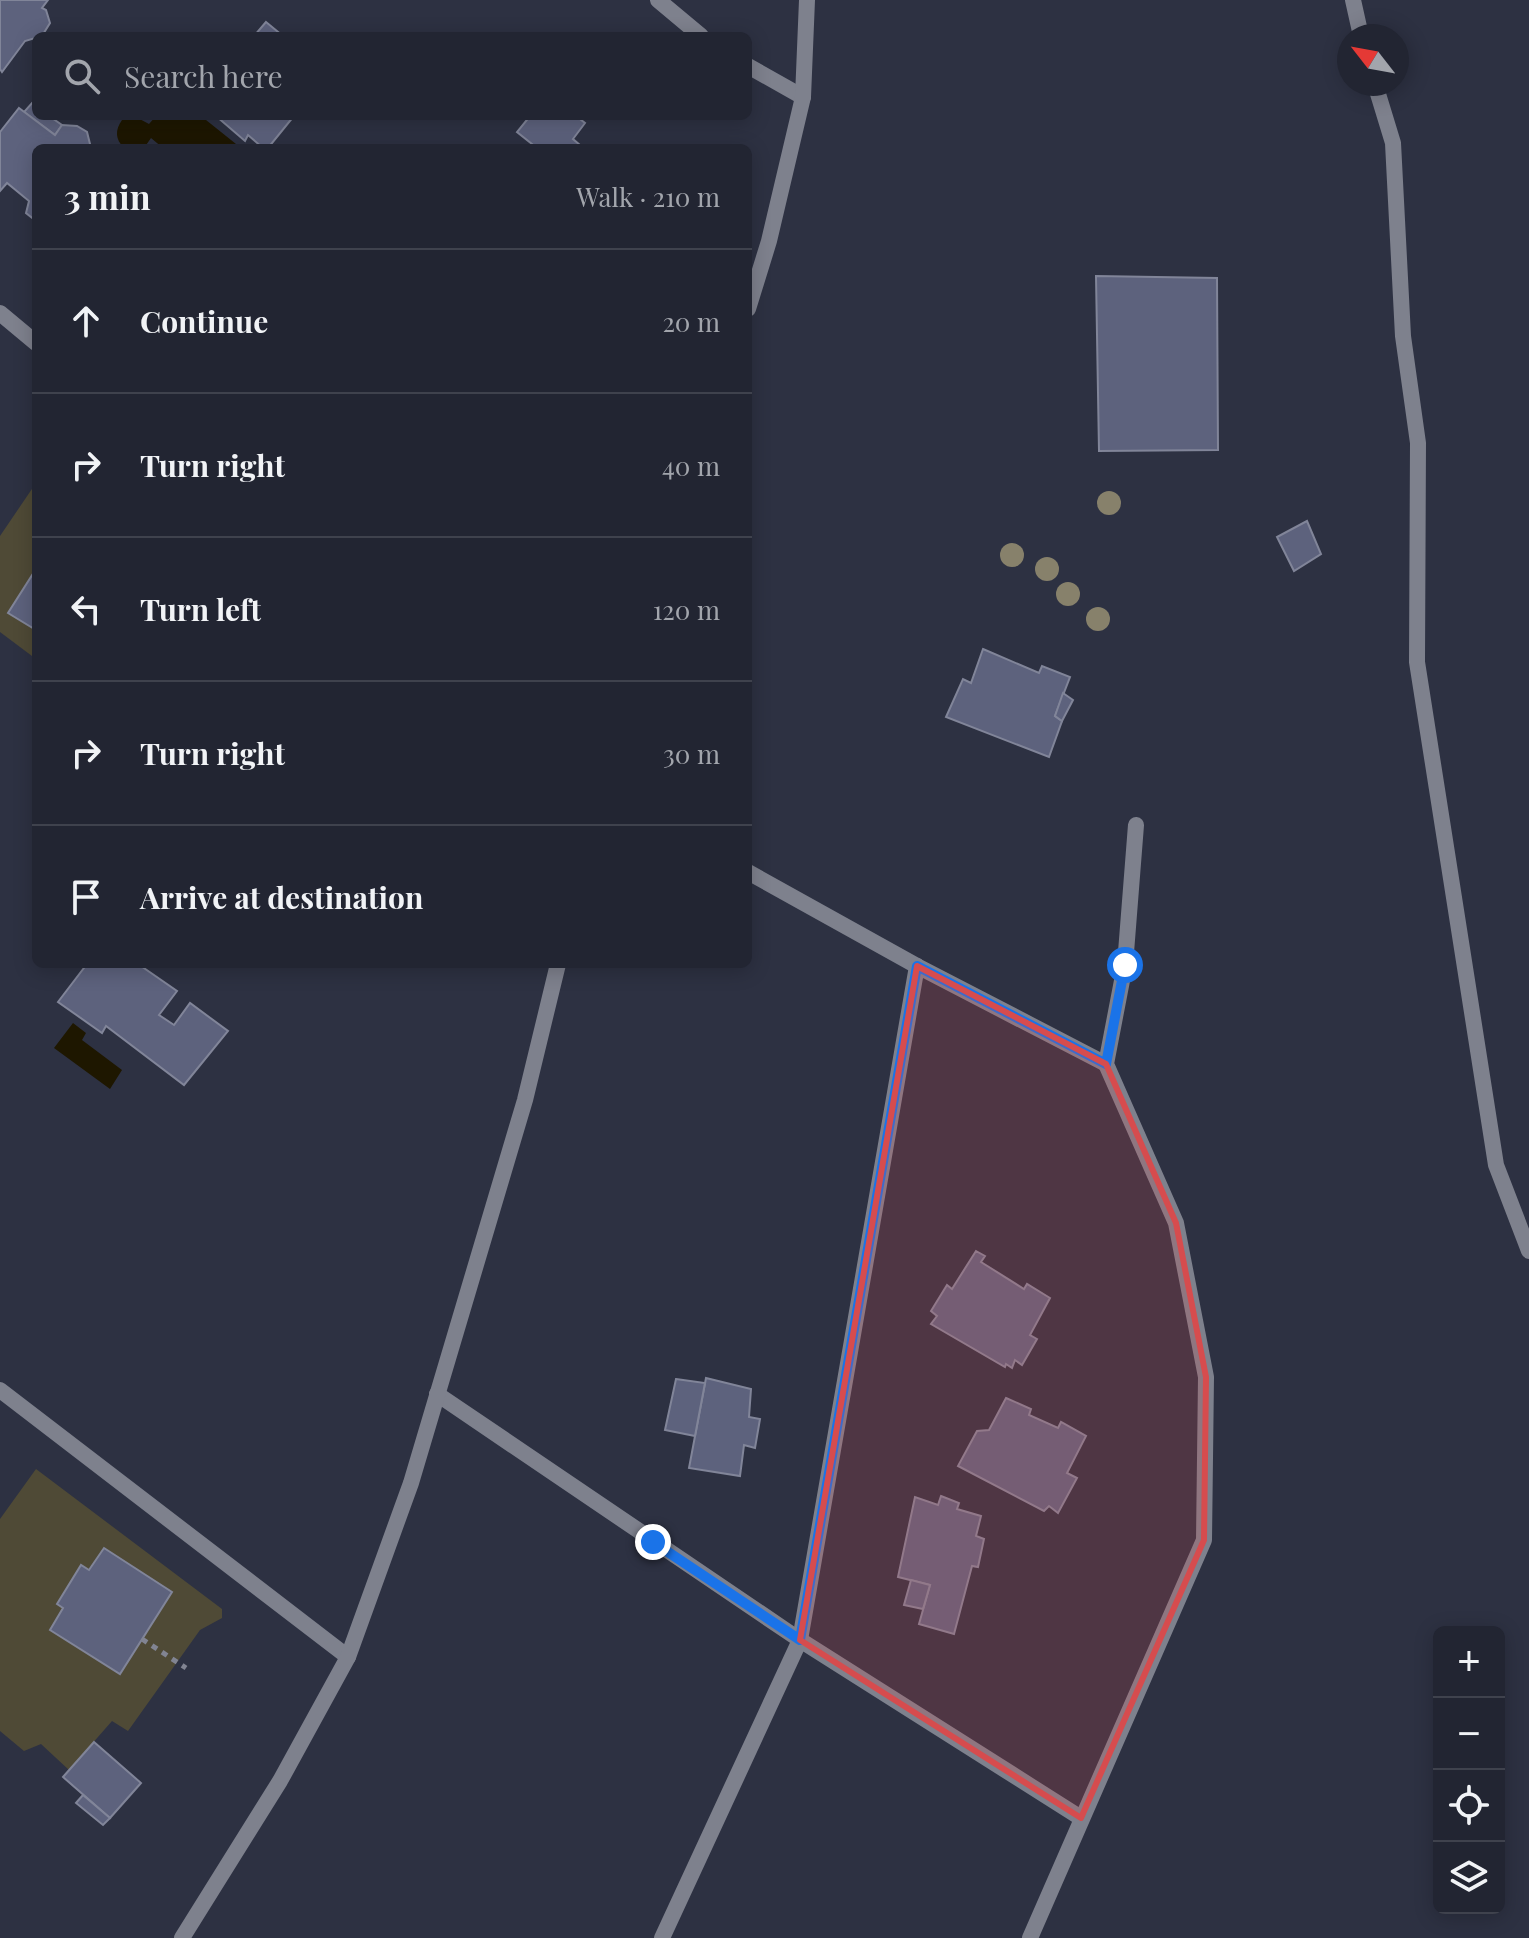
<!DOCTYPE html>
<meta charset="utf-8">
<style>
body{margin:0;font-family:"Playfair Display",serif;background:#2a2d3a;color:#f1f3f6}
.controls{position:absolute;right:24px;bottom:24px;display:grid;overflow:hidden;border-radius:12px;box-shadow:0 4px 20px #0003}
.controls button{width:72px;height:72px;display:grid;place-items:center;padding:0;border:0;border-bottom:2px solid #3f424d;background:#222532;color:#f1f3f6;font:40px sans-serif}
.compass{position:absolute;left:1337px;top:24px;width:72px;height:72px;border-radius:50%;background:#222532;box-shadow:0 4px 20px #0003;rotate:301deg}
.stop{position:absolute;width:24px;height:24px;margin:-18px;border:6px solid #1a73e8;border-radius:50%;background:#fff}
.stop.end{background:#1a73e8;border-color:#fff;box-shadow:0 2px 8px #0008}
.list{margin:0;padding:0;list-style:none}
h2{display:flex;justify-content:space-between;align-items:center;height:104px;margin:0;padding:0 32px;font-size:34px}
h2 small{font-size:26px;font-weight:400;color:#a2a5ac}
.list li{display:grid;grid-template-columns:52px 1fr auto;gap:24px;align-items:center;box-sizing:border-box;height:144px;padding:0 32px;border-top:2px solid #3f424d}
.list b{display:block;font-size:30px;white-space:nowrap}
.list em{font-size:26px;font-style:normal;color:#a2a5ac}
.icon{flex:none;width:44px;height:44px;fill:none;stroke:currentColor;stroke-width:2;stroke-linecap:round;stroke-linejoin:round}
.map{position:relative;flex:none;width:1529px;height:1938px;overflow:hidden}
.search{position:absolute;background:#222532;box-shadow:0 4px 20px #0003;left:32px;top:32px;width:720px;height:88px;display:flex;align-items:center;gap:20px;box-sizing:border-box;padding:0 28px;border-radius:12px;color:#a2a5ac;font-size:30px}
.panel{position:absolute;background:#222532;box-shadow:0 4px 20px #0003;left:32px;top:144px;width:720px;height:824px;border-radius:12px}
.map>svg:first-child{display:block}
.green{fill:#4f4a36}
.water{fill:#1e1700}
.building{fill:#5d627d;stroke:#818599;stroke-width:2}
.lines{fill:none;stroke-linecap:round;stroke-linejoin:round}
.path{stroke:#818492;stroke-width:5;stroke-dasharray:6 6;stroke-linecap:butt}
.street{stroke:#7e818d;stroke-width:16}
.tree{fill:#87816b}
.route{stroke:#1a73e8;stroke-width:10}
.marked{fill:#d64c4e;fill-opacity:0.2;stroke:#d64c4e;stroke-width:6;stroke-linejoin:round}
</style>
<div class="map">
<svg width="1529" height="1938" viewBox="0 0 1529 1938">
<rect width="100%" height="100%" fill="#2d3142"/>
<!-- green -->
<g class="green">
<polygon points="36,483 36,569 9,613 36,630 36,659 0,632 0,536"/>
<polygon points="36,1469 222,1609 222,1618 200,1630 128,1731 112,1721 69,1770 41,1744 24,1751 0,1731 0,1519"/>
</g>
<!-- water -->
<g class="water">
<path d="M134,116L149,124L156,116H201L241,148H163L151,138L144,148H124C115,139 115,130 122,120Z"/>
<polygon points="73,1023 86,1033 82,1040 122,1070 110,1089 54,1048"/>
</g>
<!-- building -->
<g class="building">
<polygon points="0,0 48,0 42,8 46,10 50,23 42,36 25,41 2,72 0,69"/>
<polygon points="266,22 283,36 254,36"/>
<polygon points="32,103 36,106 36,116 49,116 62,125 55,135 24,112"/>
<polygon points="19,108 55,135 62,125 77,126 87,132 91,148 36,148 36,221 26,213 29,201 7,183 0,191 0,132"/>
<polygon points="216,116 294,116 268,148 263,148 248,135 245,141"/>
<polygon points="530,116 576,116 585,123 573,139 580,145 577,148 537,148 517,132"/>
<polygon points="1096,276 1217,278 1218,450 1099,451"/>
<polygon points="1307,521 1321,554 1294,571 1277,537"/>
<polygon points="36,569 36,630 8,613"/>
<polygon points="983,649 1039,673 1042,666 1070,677 1055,716 1062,721 1049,757 946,717 963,679 971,683"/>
<polygon points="1063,693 1073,700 1062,721 1055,716"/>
<polygon points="87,964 138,964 177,991 159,1015 174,1025 190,1003 228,1031 184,1085 106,1026 102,1033 58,1002"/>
<polygon points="976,1251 985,1256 981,1262 1024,1289 1027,1284 1050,1298 1030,1335 1037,1339 1022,1365 1015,1360 1012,1368 1006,1364 1005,1367 931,1324 937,1316 931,1311 947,1285 952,1289"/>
<polygon points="706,1378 751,1389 749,1417 760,1419 755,1448 744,1445 740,1476 689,1468"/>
<polygon points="676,1379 705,1383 695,1436 665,1430"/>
<polygon points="1006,1398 1031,1409 1029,1415 1058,1428 1061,1422 1086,1436 1067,1473 1077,1478 1058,1513 1049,1506 1044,1511 958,1466 977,1431 989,1430"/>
<polygon points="941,1496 959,1503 957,1509 981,1516 976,1536 984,1539 978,1567 972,1566 954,1634 919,1624 930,1585 898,1577 915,1497 938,1505"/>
<polygon points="104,1548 172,1592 120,1674 50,1630 63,1608 57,1604 81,1565 89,1570"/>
<polygon points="911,1580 930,1585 923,1609 904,1605"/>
<polygon points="94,1742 141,1783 110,1818 63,1777"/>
<polygon points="83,1795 110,1818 103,1825 76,1803"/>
</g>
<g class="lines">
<!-- path -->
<polyline class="path" points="142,1639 186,1668"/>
<!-- street -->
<g class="street">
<polyline points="658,0 701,36"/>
<polyline points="1353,0 1361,36"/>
<polyline points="748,66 803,97"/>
<polyline points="1375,84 1393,143 1403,336 1418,443 1417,662 1496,1165 1529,1251"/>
<polyline points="748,309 769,241 803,97 807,0"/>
<polyline points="0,313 36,343"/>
<polyline points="748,872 917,966 1106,1064"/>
<polyline points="0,1390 348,1657"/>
<polyline points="437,1394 800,1640 1081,1818"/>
<polyline points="182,1938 280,1781 348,1657 411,1483 525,1100 558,964"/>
<polyline points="662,1938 800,1640 917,966"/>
<polyline points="1030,1938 1204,1540 1206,1377 1176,1223 1106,1064 1125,965 1136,825"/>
</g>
</g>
<!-- trees -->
<g class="tree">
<circle cx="1109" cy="503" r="12"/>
<circle cx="1012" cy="555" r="12"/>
<circle cx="1047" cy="569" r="12"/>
<circle cx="1068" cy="594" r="12"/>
<circle cx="1098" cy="619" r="12"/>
</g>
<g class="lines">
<!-- route -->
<polyline class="route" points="653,1542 800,1640 917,966 1106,1064 1125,965"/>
</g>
<!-- marked area -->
<path class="marked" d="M917,966L1106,1064L1176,1223L1206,1377L1204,1540L1081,1818L800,1640Z"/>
</svg>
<div class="controls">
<button>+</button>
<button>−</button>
<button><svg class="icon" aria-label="locate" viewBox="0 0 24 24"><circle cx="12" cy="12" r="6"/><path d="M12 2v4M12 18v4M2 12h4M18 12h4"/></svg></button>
<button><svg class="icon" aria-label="layers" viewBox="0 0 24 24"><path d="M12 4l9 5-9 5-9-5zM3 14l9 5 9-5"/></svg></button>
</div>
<svg class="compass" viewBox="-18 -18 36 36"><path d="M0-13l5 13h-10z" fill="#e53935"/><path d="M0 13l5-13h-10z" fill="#a2a5ac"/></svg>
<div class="stop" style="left:1125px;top:965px"></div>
<div class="stop end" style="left:653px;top:1542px"></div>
<div class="search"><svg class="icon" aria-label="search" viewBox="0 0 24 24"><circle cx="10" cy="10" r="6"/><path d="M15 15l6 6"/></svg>Search here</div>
<section class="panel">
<h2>3 min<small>Walk · 210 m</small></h2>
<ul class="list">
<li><svg class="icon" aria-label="ahead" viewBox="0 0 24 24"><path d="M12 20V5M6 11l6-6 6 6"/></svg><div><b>Continue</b></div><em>20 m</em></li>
<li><svg class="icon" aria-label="right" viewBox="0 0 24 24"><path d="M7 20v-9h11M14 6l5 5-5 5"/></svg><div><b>Turn right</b></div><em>40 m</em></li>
<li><svg class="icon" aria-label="left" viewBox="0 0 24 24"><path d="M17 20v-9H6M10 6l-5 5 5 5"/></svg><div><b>Turn left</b></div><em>120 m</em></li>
<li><svg class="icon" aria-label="right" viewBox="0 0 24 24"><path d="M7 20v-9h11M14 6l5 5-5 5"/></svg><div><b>Turn right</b></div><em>30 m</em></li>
<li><svg class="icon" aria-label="arrive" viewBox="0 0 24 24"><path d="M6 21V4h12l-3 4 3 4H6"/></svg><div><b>Arrive at destination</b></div></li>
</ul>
</section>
</div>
